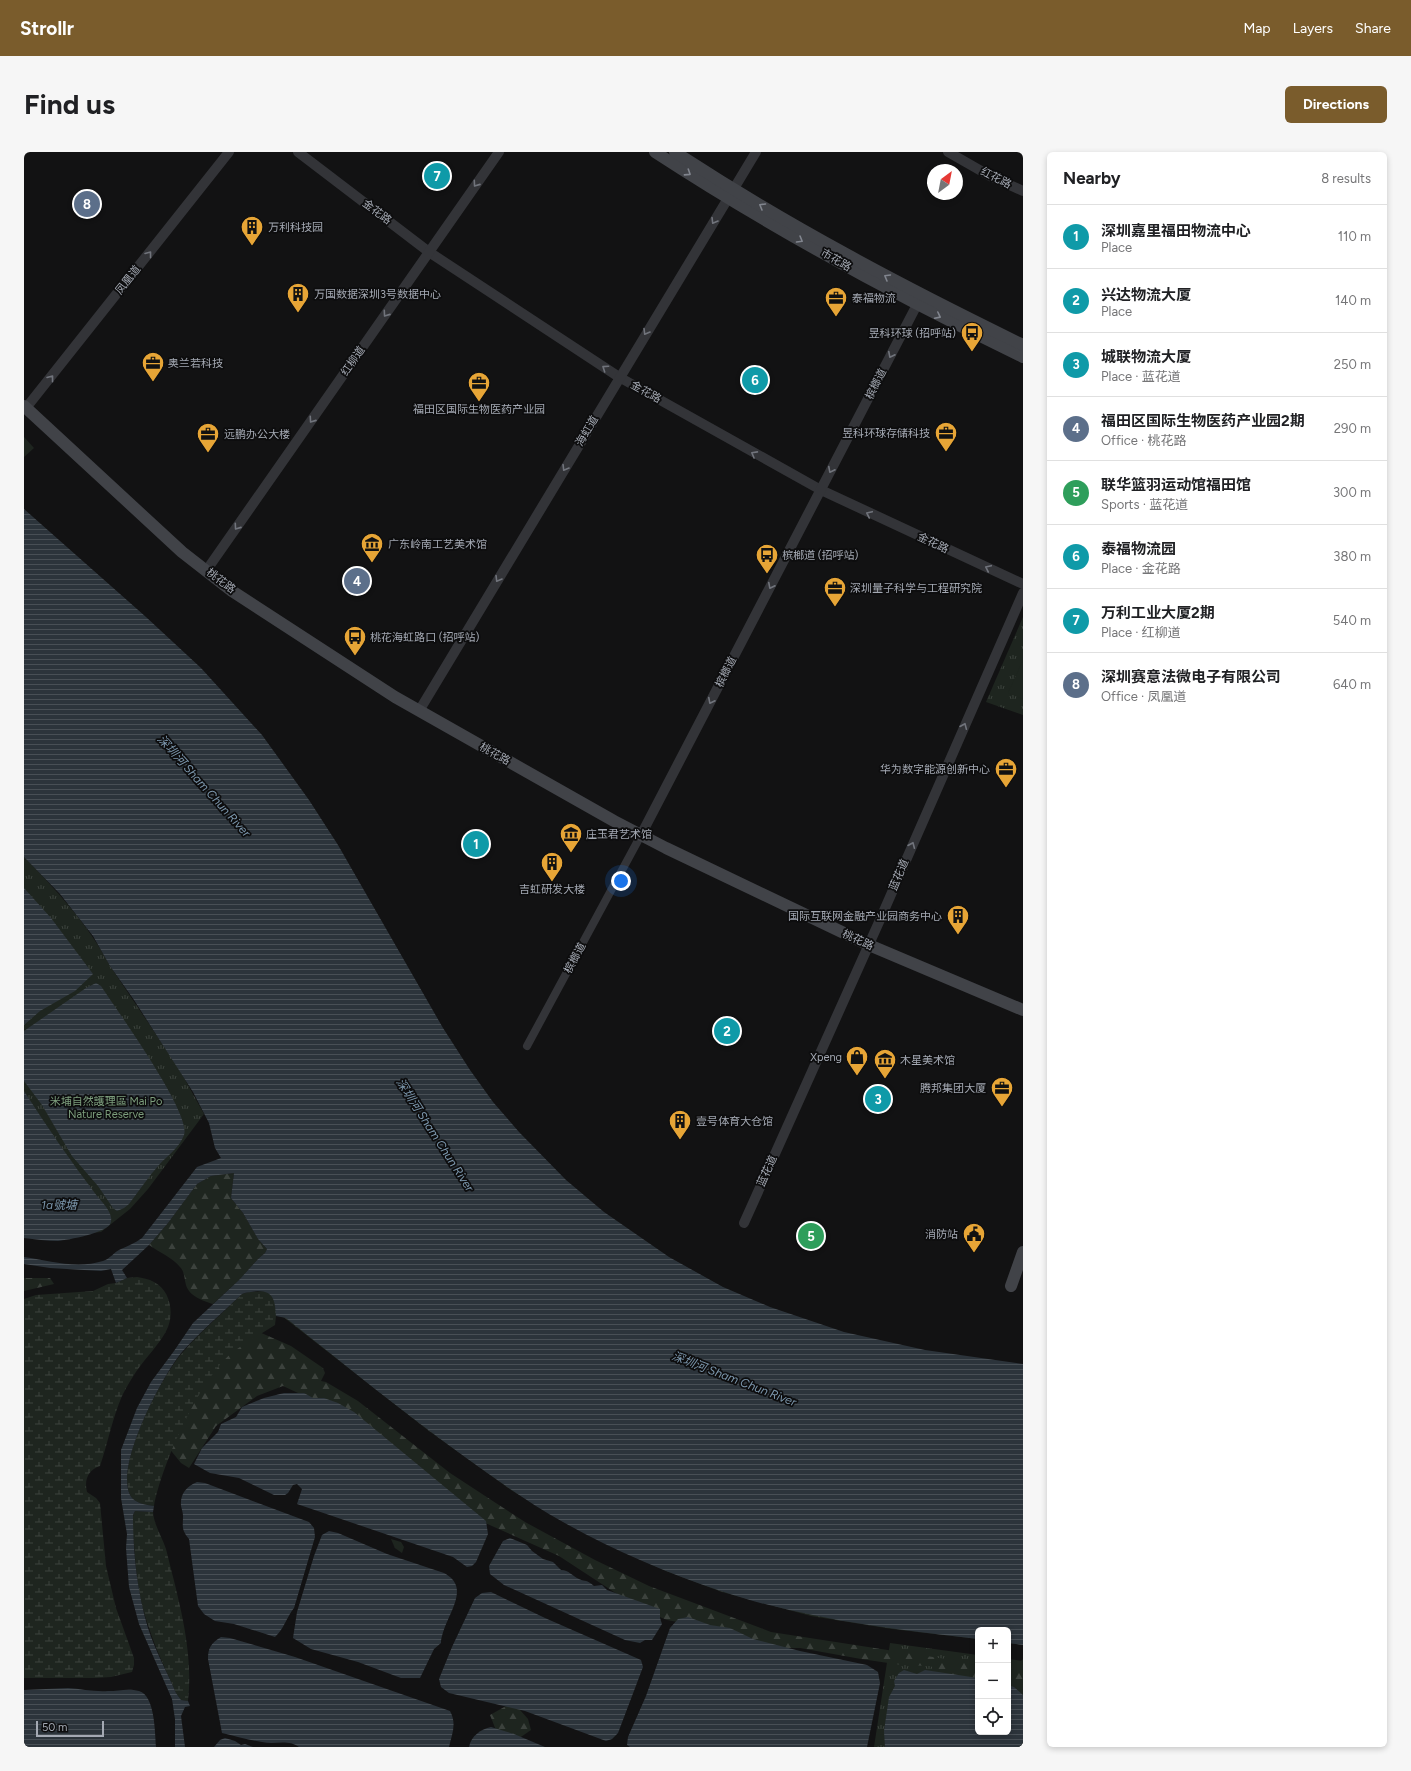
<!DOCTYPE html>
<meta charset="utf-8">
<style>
body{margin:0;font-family:Figtree,"Noto Sans SC",sans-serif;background:#f6f6f6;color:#202124}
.controls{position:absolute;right:12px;bottom:12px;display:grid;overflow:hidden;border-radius:6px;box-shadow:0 2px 6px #0003}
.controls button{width:36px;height:36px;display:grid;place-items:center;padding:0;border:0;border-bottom:1px solid #e0e0e0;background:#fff;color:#202124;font:20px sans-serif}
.compass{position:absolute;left:903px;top:12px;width:36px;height:36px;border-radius:50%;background:#fff;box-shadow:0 2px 6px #0003;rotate:32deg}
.scale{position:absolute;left:12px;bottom:10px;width:68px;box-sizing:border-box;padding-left:4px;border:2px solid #a4a9b3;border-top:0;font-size:11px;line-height:14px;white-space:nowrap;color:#a4a9b3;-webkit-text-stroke:3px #0d0d0e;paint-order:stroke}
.you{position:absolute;left:597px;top:729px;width:14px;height:14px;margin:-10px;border:3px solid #fff;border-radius:50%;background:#1a73e8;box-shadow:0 0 0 6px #1a73e833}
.badge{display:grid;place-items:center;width:26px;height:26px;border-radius:50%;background:#7a5c2c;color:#fff;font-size:13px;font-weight:700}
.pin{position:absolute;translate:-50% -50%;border:2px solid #fff;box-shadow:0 1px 4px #0006}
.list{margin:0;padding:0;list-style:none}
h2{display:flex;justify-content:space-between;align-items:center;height:52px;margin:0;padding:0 16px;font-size:17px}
h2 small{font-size:13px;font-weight:400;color:#757577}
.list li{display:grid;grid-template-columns:26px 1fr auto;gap:12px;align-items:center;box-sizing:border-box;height:64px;padding:0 16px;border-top:1px solid #e0e0e0}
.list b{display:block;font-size:15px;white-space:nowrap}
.list p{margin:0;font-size:13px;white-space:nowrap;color:#757577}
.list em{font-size:13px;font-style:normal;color:#757577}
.icon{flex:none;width:22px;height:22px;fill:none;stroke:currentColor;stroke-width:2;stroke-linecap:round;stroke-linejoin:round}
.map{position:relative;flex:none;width:999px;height:1595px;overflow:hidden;border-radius:6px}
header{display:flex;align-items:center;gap:24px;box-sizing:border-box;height:56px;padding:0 20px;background:#7a5c2c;color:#fff}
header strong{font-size:19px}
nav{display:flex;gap:22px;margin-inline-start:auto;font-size:14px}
.intro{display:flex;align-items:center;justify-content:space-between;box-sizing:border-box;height:96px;padding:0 24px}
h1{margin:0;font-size:28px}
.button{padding:10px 18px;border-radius:6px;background:#7a5c2c;color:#fff;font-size:14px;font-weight:700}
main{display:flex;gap:24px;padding:0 24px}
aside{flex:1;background:#fff;border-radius:6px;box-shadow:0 2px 6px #0003}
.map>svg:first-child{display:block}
.grass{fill:url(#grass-tufts)}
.forest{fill:url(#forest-firs)}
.wetland{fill:url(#wetland-marsh)}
.garden{fill:#1e251f}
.water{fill:url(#water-rules)}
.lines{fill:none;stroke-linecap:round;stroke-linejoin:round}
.minor{stroke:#333438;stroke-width:8}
.tertiary{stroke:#333438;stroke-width:10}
.secondary{stroke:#414348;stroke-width:12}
.oneway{stroke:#81858e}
.oneway2{stroke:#71747c}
.labels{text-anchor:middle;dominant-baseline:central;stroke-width:3.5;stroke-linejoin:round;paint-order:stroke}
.street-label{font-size:11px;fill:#a4a9b3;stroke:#0d0d0e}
.poi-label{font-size:11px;fill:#a4a9b3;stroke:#0d0d0e;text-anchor:start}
.park-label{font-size:11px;fill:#7c9d7c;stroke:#0d0d0e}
.water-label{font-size:12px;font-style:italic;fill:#7c97ad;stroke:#0d0d0e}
</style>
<header>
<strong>Strollr</strong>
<nav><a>Map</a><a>Layers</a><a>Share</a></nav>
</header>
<div class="intro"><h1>Find us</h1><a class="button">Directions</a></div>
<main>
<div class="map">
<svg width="999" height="1595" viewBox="0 0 999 1595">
<defs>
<pattern id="grass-tufts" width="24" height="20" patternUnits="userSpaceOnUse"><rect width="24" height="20" fill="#1e251f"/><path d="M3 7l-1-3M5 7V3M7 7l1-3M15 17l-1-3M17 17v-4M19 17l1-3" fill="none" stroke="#3c423d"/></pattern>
<pattern id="forest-firs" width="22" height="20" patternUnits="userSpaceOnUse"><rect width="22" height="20" fill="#1e251f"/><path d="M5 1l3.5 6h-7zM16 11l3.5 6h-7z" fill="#3c423d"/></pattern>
<pattern id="wetland-marsh" width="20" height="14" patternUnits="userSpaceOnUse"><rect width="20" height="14" fill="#1e251f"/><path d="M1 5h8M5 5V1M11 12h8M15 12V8" fill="none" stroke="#3c423d"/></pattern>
<pattern id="water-rules" width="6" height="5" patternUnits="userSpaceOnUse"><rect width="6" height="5" fill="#2c343b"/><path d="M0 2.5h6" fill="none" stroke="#484f55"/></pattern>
</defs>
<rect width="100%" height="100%" fill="#121213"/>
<!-- grass -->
<g class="grass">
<polygon points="0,285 10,296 0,305"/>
<polygon points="999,465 999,563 962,550"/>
<path d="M0,705C33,739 64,772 86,814L154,915L180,962L124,1037L106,1057L77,1080L33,1085L0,1086Z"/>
<polygon points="866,1491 954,1503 954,1580 984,1580 984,1507 999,1509 999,1595 850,1595"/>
</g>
<!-- forest -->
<g class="forest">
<path d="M210,1021L207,1046L219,1061L234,1087L243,1097L241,1101L234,1107L215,1128L189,1152C179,1149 165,1144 162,1133C160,1126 161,1120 156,1115C149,1106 135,1100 125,1093L144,1071L173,1032L187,1024Z"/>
<polygon points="0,1126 26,1126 30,1132 0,1139"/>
<polygon points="224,1175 267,1194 299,1216 301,1221 297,1229 302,1230 334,1249 426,1321 501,1370 571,1408 625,1434 747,1480 954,1512 954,1534 906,1514 878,1513 837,1507 776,1496 740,1496 664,1472 643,1468 616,1457 535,1404 450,1366 300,1253 259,1234 233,1244 192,1274 165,1316 157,1311 140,1290 159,1239"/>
<polygon points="367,1387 377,1390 380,1395 378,1401 371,1396"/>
<polygon points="999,1507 999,1547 984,1544 984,1516 989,1517"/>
<polygon points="489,1550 504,1567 507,1578 491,1589 475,1586 466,1563"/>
</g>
<!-- wetland -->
<g class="wetland">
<path d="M113,1125C118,1126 125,1127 130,1130C146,1138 150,1160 144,1175C138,1189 126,1201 117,1213C110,1222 103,1234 98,1244C88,1267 84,1291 76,1314C64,1318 60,1328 63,1340L72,1346L76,1351L82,1414L92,1456L110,1506V1513L108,1520L87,1525L72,1526H0V1147L12,1143L69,1139L84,1132L92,1131L103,1126Z"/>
<path d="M241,1139L999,1453V1493L984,1491V1478H954V1487L868,1477L787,1464L698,1440L642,1419L595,1398L540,1370L487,1338L405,1279L258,1164H252L251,1173C237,1182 222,1190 209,1200C176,1226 138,1312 130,1354C122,1353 110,1351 106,1343C91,1313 138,1223 159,1200C177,1179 199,1161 218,1142L225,1140Z"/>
<path d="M111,1359L129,1360C130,1373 138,1385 142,1397C154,1446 170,1498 164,1549L157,1548L152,1541C143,1520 132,1498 125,1476C115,1449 112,1421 110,1392C109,1382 106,1368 111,1359Z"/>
</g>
<!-- garden -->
<polygon class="garden" points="999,508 999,547 984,541"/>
<!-- water -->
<g class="water">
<path d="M0,357L122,465L177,516L238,583L285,648L314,693L419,876L446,918L469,950L495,980L542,1028L580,1060L645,1105L699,1135L746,1155L820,1180L901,1198L999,1212V1493L984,1491V1478H954V1487C867,1477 780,1467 697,1439C643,1421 589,1398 539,1370C505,1351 473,1328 441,1305C380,1261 321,1213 262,1166L252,1164C251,1151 251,1139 234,1139C228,1140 224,1140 218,1142C198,1161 177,1179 158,1200C138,1224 91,1313 106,1343C110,1351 122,1353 130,1354L129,1360L111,1359L109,1363C109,1401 113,1439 124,1476C131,1498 143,1520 152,1541L157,1548L164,1549L166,1554L161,1555L157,1564L161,1595H151V1567L148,1547L115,1472L105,1435L102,1396L103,1382L97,1346V1298L113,1256L127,1230L150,1199L169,1171L215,1128L234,1107L241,1101L243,1097L234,1087L219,1061L207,1046L210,1021L187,1024L173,1032L144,1071L125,1093L98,1118L103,1126L92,1131L87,1117L77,1119L26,1116L0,1112V1105C26,1109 53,1117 79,1109C86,1107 90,1100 97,1097C104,1094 111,1091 118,1086L173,1015L197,1006L191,996L185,971L169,940L110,848L86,814L69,784L36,742L0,705Z"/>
<polygon points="0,736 27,766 69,822 51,839 16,859 0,873"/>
<path d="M72,831L77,834C92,857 168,962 160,983C156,995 143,1004 135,1013C124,1025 115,1039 105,1052L100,1056L93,1059L89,1056L74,1034L48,1004L18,953L0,929V879L62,836Z"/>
<path d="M0,939C23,975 47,1010 73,1044C79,1051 89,1061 87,1070C85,1081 43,1088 34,1089C23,1089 11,1087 0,1086Z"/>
<polygon points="260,1241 280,1241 289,1246 300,1246 314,1251 330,1260 462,1369 464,1382 452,1410 448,1414 443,1415 429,1405 273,1352 278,1337 273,1332 269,1333 264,1341 261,1343 250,1343 215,1326 186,1321 170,1312 178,1296 194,1280 197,1272 212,1265 218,1255 240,1246"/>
<path d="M173,1330L181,1331L285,1370L290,1376L291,1385L270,1456C262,1466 260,1477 251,1485L210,1472L191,1469L180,1462L174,1454L165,1387C157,1377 159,1375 159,1364C159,1361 158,1358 157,1354C156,1342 162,1335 173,1330Z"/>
<path d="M305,1379L314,1381L363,1402L420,1421C450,1437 419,1465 417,1491L410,1497L396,1526H377L334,1510L287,1497L269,1486L273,1460L290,1404L298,1383Z"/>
<path d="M486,1386L503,1393L508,1399L519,1407L529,1410L537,1418C545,1418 548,1424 555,1427C562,1430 562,1427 570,1434L578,1433L583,1438L636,1457V1466L638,1472L628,1488H621L616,1491L601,1488L480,1433L466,1422L465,1414L479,1389Z"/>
<polygon points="467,1440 521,1466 617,1508 619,1515 594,1581 588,1587 582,1589 501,1559 425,1541 417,1535 415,1527 428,1495 451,1446 458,1441"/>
<polygon points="664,1465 686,1473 706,1476 729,1487 776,1499 843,1513 854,1520 856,1531 843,1595 606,1595 603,1593 604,1585 622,1544 646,1476 654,1467"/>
<path d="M197,1485L206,1486L271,1505L426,1559C433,1572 428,1582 425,1595H275C264,1587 251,1593 238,1590C225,1588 211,1584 198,1581L184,1507C184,1496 187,1491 197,1485Z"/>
<polygon points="880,1518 893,1522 901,1518 954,1526 954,1580 984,1580 984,1533 990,1535 999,1543 999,1595 861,1595 860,1579 865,1545 871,1534 870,1529 875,1521"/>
<path d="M44,1536C57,1537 71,1540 84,1539C95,1539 104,1536 115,1539C131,1543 131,1581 132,1595H0V1538Z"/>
<path d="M467,1575L490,1582L521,1595H445C447,1584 457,1577 467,1575Z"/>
<polygon points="201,1586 211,1589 217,1593 221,1592 229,1595 190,1595 196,1588"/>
</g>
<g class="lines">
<!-- minor -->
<polyline class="minor" points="503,894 617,683"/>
<!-- tertiary -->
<g class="tertiary">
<polyline points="274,0 405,100 595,225 797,338 999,432"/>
<polyline points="924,0 966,24 999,39"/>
<polyline points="2,256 205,0"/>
<polyline points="182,419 475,0"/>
<polyline points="395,559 732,0"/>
<polyline points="617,683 897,145"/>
<polyline points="720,1071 855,770 999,441"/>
</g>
<!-- secondary -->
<g class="secondary">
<path d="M631,0C749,77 873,144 999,205"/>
<path d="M651,0C762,73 880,135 999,193"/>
<polyline points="0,254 158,400 208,439 371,545 590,669 642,696 845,793 999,858"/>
<polyline points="987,1134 999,1100"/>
</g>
</g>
<!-- one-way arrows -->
<defs><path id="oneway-chevron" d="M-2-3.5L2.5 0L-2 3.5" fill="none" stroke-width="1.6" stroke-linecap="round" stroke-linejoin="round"/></defs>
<g class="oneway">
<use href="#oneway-chevron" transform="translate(664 21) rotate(33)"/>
<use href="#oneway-chevron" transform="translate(738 54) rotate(-150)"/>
<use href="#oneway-chevron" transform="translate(776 88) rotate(30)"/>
<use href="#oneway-chevron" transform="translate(863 125) rotate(-150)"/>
<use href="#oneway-chevron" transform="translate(914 164) rotate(27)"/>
</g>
<g class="oneway2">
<use href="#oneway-chevron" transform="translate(452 32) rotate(125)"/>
<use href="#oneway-chevron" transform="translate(690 69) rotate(121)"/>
<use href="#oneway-chevron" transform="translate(125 102) rotate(-52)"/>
<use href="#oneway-chevron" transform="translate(362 162) rotate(125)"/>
<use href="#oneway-chevron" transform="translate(622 180) rotate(121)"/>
<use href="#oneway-chevron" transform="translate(867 203) rotate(117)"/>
<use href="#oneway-chevron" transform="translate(581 216) rotate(-146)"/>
<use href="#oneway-chevron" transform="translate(27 226) rotate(-52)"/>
<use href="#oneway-chevron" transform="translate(288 268) rotate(125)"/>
<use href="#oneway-chevron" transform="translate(730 302) rotate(-151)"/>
<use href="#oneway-chevron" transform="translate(541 316) rotate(121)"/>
<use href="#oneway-chevron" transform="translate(807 318) rotate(117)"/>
<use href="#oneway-chevron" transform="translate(845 362) rotate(-155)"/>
<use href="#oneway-chevron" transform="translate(213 375) rotate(125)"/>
<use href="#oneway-chevron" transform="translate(964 416) rotate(-155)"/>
<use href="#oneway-chevron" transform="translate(474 427) rotate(121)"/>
<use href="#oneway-chevron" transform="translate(747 434) rotate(117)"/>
<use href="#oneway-chevron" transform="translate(687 549) rotate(117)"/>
<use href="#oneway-chevron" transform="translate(940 574) rotate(-67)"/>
<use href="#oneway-chevron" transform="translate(888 693) rotate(-67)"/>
</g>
<!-- icons -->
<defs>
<g id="building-pin" transform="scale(1.15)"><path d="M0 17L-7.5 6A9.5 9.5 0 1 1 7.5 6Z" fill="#e7a536" stroke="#0d0d0e"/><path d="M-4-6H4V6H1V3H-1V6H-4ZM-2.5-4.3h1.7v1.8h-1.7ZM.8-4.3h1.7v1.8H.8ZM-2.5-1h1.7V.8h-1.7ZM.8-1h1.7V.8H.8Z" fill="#111"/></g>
<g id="office-pin" transform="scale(1.15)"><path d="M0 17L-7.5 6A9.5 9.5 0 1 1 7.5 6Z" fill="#e7a536" stroke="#0d0d0e"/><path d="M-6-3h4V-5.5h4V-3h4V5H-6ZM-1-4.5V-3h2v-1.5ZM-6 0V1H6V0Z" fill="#111"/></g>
<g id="bus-pin" transform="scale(1.15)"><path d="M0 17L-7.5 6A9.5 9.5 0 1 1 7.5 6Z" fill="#e7a536" stroke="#0d0d0e"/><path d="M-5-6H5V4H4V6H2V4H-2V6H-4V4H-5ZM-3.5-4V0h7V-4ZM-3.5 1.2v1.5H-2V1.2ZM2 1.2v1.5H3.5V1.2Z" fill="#111"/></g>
<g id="museum-pin" transform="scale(1.15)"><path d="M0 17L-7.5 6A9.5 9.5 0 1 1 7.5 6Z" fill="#e7a536" stroke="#0d0d0e"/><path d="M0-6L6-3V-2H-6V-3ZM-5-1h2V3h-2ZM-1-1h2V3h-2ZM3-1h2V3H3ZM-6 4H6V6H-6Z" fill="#111"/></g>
<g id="shop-pin" transform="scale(1.15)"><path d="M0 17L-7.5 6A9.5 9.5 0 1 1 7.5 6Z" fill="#e7a536" stroke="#0d0d0e"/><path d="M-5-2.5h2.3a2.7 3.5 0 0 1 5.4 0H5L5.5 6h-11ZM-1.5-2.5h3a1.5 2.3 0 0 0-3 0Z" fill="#111"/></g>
<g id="civic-pin" transform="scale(1.15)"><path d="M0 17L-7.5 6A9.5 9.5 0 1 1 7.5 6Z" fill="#e7a536" stroke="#0d0d0e"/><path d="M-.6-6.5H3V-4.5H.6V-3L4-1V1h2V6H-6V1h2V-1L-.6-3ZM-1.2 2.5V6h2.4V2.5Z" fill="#111"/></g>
</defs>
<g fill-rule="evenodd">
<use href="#building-pin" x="228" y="75"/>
<use href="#building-pin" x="274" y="142"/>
<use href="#office-pin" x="812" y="146"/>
<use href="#bus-pin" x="948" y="181"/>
<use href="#office-pin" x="129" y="211"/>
<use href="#office-pin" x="455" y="231"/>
<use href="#office-pin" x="922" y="281"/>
<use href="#office-pin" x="184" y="282"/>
<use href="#museum-pin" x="348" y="392"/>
<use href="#bus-pin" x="743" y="403"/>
<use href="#office-pin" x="811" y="436"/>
<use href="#bus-pin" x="331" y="485"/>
<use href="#office-pin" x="982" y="617"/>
<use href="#museum-pin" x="547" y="682"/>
<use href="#building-pin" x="528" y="711"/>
<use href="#building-pin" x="934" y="764"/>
<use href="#shop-pin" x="833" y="905"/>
<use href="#museum-pin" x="861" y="908"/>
<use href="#office-pin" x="978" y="936"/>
<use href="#building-pin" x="656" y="969"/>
<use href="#civic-pin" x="950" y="1082"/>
</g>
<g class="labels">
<!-- street labels -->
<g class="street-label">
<text transform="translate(972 26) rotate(27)">红花路</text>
<text transform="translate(353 60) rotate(37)">金花路</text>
<text transform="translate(812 108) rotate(30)">市花路</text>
<text transform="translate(104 128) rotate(-52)">凤凰道</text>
<text transform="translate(329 209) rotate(-55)">红柳道</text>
<text transform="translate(852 232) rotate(-63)">槟榔道</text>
<text transform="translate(622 240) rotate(29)">金花路</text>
<text transform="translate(563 279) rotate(-59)">海虹道</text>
<text transform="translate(909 391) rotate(25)">金花路</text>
<text transform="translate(197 429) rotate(37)">桃花路</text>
<text transform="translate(702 520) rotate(-63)">槟榔道</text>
<text transform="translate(471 602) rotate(29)">桃花路</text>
<text transform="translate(875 723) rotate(-67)">蓝花道</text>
<text transform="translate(834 788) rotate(25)">桃花路</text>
<text transform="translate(551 806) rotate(-62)">槟榔道</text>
<text transform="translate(743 1019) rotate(-66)">蓝花道</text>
</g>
<!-- poi labels -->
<g class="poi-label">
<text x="244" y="75">万利科技园</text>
<text x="290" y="142">万国数据深圳3号数据中心</text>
<text x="828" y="146">泰福物流</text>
<text x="932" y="181" text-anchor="end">昱科环球 (招呼站)</text>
<text x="144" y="211">奥兰若科技</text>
<text x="455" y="257" text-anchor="middle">福田区国际生物医药产业园</text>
<text x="906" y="281" text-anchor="end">昱科环球存储科技</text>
<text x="200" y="282">远鹏办公大楼</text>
<text x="364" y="392">广东岭南工艺美术馆</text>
<text x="758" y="403">槟榔道 (招呼站)</text>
<text x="826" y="436">深圳量子科学与工程研究院</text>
<text x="346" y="485">桃花海虹路口 (招呼站)</text>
<text x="966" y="617" text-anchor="end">华为数字能源创新中心</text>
<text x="562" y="682">庄玉君艺术馆</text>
<text x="528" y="737" text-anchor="middle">吉虹研发大楼</text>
<text x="918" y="764" text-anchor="end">国际互联网金融产业园商务中心</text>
<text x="818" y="905" text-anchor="end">Xpeng</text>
<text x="876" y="908">木星美术馆</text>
<text x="962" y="936" text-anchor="end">腾邦集团大厦</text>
<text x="672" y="969">壹号体育大仓馆</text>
<text x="934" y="1082" text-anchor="end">消防站</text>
</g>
<!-- park labels -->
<g class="park-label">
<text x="82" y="949">米埔自然護理區 Mai Po<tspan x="82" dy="13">Nature Reserve</tspan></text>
</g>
<!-- water labels -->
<g class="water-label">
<text transform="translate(180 634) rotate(48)">深圳河 Sham Chun River</text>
<text transform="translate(411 983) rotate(57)">深圳河 Sham Chun River</text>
<text x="35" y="1053">1a號塘</text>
<text transform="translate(710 1227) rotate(21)">深圳河 Sham Chun River</text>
</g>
</g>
</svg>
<div class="controls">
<button>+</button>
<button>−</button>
<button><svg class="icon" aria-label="locate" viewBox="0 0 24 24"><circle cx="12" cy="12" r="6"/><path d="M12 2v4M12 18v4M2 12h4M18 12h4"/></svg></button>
</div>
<svg class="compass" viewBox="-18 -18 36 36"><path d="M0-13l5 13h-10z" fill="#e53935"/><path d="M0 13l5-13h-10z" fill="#757577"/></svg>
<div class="scale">50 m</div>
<div class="you"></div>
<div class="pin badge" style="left:452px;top:692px;background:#0f9aa8">1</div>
<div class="pin badge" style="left:703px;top:879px;background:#0f9aa8">2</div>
<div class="pin badge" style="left:854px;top:947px;background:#0f9aa8">3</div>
<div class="pin badge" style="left:333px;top:429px;background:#5c6f8a">4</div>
<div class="pin badge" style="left:787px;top:1084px;background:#2e9e5b">5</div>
<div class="pin badge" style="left:731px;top:228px;background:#0f9aa8">6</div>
<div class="pin badge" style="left:413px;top:24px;background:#0f9aa8">7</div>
<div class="pin badge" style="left:63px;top:52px;background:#5c6f8a">8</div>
</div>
<aside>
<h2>Nearby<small>8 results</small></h2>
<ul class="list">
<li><span class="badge" style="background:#0f9aa8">1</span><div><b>深圳嘉里福田物流中心</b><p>Place</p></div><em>110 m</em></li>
<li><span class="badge" style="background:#0f9aa8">2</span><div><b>兴达物流大厦</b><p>Place</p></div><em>140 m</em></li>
<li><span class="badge" style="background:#0f9aa8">3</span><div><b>城联物流大厦</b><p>Place · 蓝花道</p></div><em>250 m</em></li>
<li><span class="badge" style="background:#5c6f8a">4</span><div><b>福田区国际生物医药产业园2期</b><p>Office · 桃花路</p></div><em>290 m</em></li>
<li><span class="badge" style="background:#2e9e5b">5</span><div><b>联华篮羽运动馆福田馆</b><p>Sports · 蓝花道</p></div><em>300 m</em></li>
<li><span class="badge" style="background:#0f9aa8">6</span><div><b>泰福物流园</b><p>Place · 金花路</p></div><em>380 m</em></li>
<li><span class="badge" style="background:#0f9aa8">7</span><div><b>万利工业大厦2期</b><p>Place · 红柳道</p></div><em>540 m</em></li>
<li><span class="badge" style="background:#5c6f8a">8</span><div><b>深圳赛意法微电子有限公司</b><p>Office · 凤凰道</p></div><em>640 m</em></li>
</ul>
</aside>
</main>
